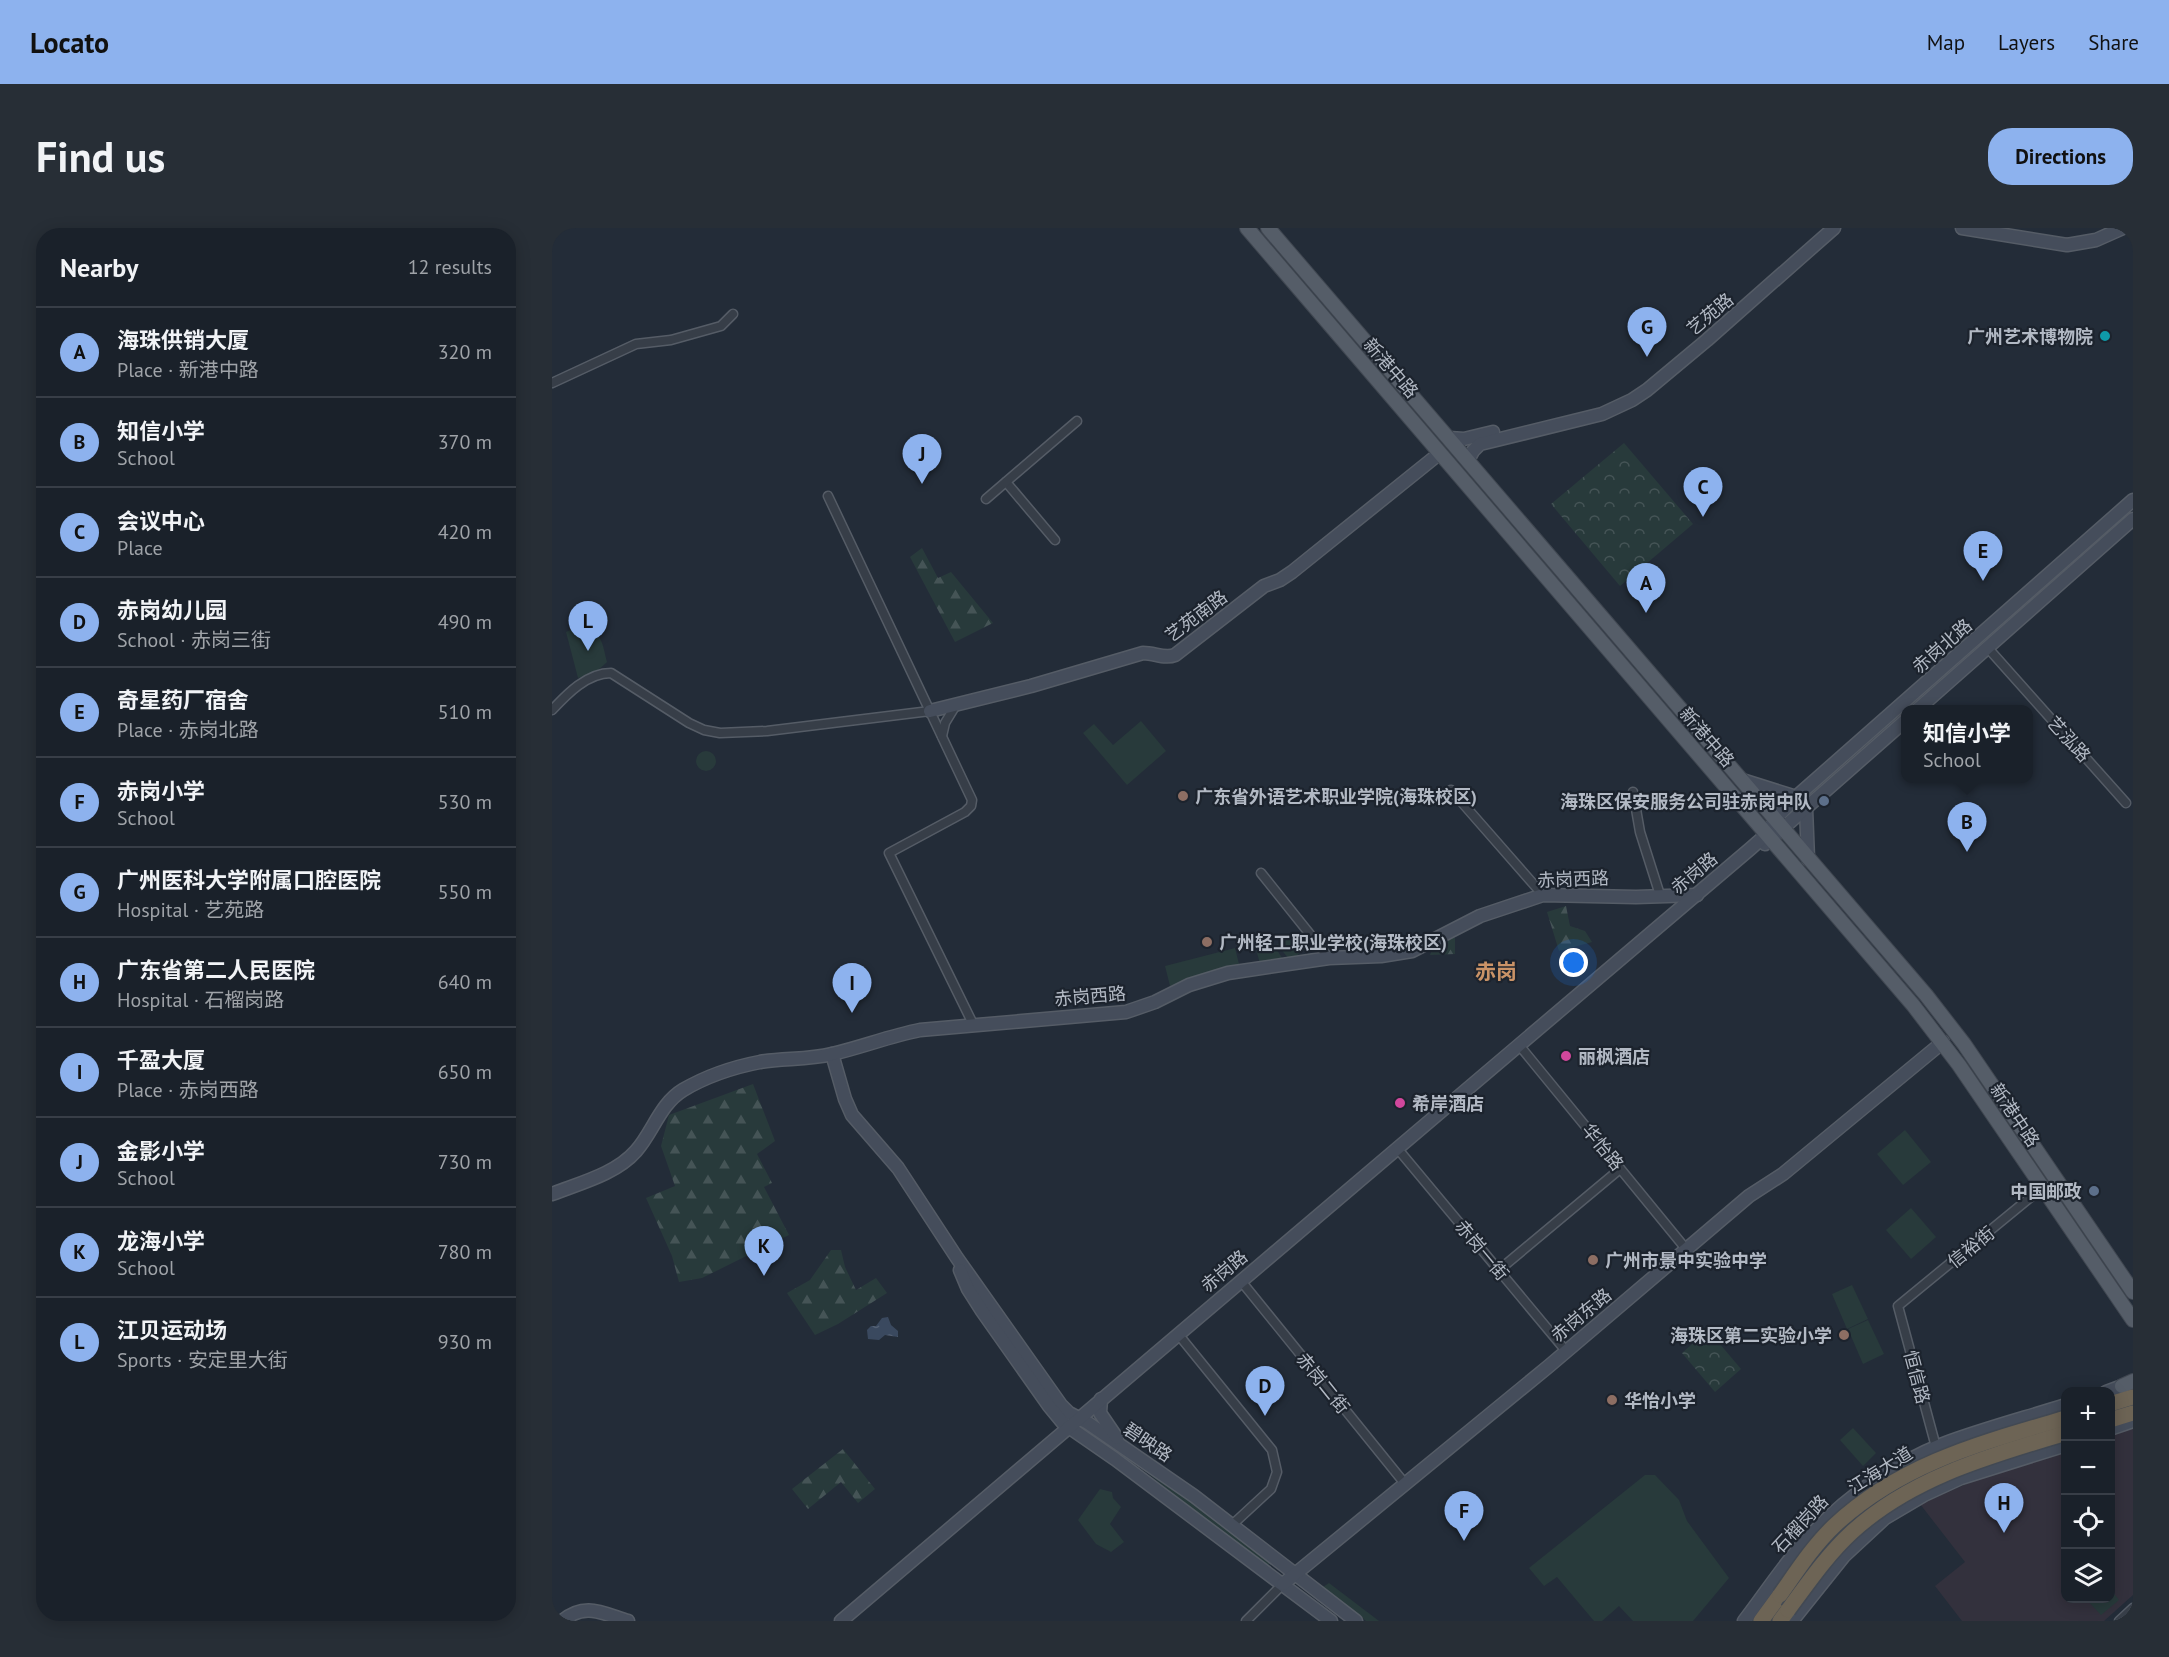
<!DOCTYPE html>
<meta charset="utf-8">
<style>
body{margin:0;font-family:"PT Sans","Noto Sans SC",sans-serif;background:#272e36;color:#f1f3f6}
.controls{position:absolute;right:18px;bottom:18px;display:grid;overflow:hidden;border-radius:12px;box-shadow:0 3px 15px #0003}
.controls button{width:54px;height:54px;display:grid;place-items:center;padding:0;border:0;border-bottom:2px solid #383e47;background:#1a212a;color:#f1f3f6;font:30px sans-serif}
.you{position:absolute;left:1022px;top:735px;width:21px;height:21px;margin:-15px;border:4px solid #fff;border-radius:50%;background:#1a73e8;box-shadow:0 0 0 9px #1a73e833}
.badge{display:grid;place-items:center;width:39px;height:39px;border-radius:50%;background:#8db2ee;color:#111;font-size:20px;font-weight:700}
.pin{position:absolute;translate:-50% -50px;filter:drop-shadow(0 2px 3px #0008)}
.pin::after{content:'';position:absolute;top:32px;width:21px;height:18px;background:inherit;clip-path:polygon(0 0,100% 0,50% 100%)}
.popup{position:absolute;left:1349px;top:477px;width:132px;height:78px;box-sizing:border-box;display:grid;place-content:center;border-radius:12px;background:#1a212a;filter:drop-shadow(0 2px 4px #0005);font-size:20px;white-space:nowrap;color:#9fa3a8}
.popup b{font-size:22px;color:#f1f3f6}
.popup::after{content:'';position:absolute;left:50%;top:100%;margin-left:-12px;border:12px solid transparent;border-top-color:#1a212a}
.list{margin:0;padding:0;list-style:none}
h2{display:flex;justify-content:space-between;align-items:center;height:78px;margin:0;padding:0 24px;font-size:26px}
h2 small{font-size:20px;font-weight:400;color:#9fa3a8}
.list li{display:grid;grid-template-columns:39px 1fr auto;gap:18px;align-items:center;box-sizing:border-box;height:90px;padding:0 24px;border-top:2px solid #383e47}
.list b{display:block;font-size:22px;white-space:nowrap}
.list p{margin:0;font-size:20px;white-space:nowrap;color:#9fa3a8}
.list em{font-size:20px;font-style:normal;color:#9fa3a8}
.icon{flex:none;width:33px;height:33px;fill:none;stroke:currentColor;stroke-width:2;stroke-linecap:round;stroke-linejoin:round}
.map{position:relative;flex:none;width:1581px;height:1393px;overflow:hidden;border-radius:24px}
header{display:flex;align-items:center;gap:36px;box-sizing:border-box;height:84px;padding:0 30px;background:#8db2ee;color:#111}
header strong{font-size:28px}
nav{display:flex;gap:33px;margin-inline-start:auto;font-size:21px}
.intro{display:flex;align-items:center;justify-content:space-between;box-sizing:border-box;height:144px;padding:0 36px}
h1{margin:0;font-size:42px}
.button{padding:15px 27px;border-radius:24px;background:#8db2ee;color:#111;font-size:21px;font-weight:700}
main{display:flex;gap:36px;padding:0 36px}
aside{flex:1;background:#1a212a;border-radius:24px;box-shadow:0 3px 15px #0003}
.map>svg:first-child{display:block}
.medical{fill:#33313d}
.grass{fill:#283a3b}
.forest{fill:url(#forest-firs)}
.park{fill:url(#park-crowns)}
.water{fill:url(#water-ripples)}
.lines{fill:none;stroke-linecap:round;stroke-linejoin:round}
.street-casing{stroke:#555c66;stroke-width:11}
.secondary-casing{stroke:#555c66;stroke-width:15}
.primary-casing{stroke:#404751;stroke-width:16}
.highway-casing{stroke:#424953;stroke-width:18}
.street{stroke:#373e48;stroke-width:8}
.secondary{stroke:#454d5b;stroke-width:12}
.primary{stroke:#555d68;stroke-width:14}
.highway{stroke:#6d6455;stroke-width:15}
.highway-bridge-casing{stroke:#424953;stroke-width:18;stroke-linecap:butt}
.highway-bridge{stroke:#6d6455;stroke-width:15}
.culture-dot{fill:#0f9aa8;stroke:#1c232d;stroke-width:2}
.education-dot{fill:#8d6e63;stroke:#1c232d;stroke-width:2}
.service-dot{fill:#5c6f8a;stroke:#1c232d;stroke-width:2}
.hotel-dot{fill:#d1479c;stroke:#1c232d;stroke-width:2}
.labels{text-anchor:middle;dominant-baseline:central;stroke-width:4.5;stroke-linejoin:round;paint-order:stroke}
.street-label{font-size:18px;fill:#b2b9c4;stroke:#1c232d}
.poi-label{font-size:18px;font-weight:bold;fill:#b2b9c4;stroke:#1c232d;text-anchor:start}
.quarter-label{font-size:21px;font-weight:bold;fill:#ca9367;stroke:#1c232d}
</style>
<header>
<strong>Locato</strong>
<nav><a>Map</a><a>Layers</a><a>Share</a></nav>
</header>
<div class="intro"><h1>Find us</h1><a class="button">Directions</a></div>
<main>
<aside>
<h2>Nearby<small>12 results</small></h2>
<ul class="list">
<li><span class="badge">A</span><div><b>海珠供销大厦</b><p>Place · 新港中路</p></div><em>320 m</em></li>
<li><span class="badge">B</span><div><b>知信小学</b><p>School</p></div><em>370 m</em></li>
<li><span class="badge">C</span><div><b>会议中心</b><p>Place</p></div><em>420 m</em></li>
<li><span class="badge">D</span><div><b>赤岗幼儿园</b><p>School · 赤岗三街</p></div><em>490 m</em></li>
<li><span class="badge">E</span><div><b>奇星药厂宿舍</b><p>Place · 赤岗北路</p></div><em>510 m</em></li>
<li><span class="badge">F</span><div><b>赤岗小学</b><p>School</p></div><em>530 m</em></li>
<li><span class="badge">G</span><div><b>广州医科大学附属口腔医院</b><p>Hospital · 艺苑路</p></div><em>550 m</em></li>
<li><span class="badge">H</span><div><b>广东省第二人民医院</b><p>Hospital · 石榴岗路</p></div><em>640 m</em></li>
<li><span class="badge">I</span><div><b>千盈大厦</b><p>Place · 赤岗西路</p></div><em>650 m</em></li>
<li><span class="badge">J</span><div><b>金影小学</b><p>School</p></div><em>730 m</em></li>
<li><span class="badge">K</span><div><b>龙海小学</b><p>School</p></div><em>780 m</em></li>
<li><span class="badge">L</span><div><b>江贝运动场</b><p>Sports · 安定里大街</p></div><em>930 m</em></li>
</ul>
</aside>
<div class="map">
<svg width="1581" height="1393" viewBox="0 0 1581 1393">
<defs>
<pattern id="forest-firs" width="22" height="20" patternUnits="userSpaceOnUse" patternTransform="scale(1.5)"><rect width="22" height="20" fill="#283a3b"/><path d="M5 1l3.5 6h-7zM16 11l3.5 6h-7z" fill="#455456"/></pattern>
<pattern id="park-crowns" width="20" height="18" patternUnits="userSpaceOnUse" patternTransform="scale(1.5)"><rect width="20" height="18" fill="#283a3b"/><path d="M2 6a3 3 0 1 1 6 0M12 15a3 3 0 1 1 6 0" fill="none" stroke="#455456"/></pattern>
<pattern id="water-ripples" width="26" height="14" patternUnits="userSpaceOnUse" patternTransform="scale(1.5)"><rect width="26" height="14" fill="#3a495f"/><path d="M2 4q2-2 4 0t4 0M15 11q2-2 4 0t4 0" fill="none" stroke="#546174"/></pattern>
</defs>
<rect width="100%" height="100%" fill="#232c38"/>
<!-- medical -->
<polygon class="medical" points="1581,1198 1581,1367 1552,1393 1410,1393 1383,1358 1413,1334 1368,1276 1433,1248 1513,1221 1514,1370 1558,1370 1559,1206"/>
<!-- grass -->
<g class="grass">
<path d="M27,398C50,402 50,414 55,434L43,445L26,450L14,404Z"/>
<polygon points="589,493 614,523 575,557 531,505 542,496 561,517"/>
<circle cx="154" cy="533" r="10"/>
<polygon points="736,707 751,722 739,733 725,717"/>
<polygon points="720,714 732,733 708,736 703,717"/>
<polygon points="683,720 688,740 618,758 613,738"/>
<polygon points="1353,902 1379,934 1351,957 1325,926"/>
<polygon points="1359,980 1384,1009 1359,1031 1334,1002"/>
<polygon points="1300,1057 1316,1091 1295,1101 1280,1066"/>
<polygon points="1316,1092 1332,1126 1311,1136 1296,1101"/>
<polygon points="1301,1200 1324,1225 1311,1238 1288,1212"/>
<polygon points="598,1247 609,1248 721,1331 714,1340"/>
<polygon points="1093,1247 1103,1247 1127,1272 1135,1293 1177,1350 1141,1393 1081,1393 1067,1378 1050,1393 1042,1393 1005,1349 992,1358 977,1340"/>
<polygon points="548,1261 560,1264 561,1270 569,1279 558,1296 572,1314 559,1324 544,1316 526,1292"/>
<polygon points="777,1355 827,1393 814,1393 771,1359"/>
<polygon points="1559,1362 1567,1372 1549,1387 1534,1371 1558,1370"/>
</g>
<!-- forest -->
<g class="forest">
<polygon points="370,320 386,350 399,344 441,395 403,414 358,329"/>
<polygon points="1014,678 1018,698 1033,703 1040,714 1007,723 995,684"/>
<polygon points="901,704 903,711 903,726 878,727 883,714"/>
<polygon points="201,856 223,913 205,926 220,955 212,959 237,1007 150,1050 127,1054 120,1028 94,970 123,958 109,918 117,887"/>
<polygon points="279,1022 289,1022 293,1039 304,1062 324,1050 335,1065 286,1096 263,1107 235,1065 258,1052"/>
<polygon points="291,1221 323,1261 306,1275 289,1254 256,1281 240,1261"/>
</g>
<!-- park -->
<g class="park">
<polygon points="1072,215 1141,296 1068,358 999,276"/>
<polygon points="1156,1102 1189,1141 1163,1164 1130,1125"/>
</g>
<!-- water -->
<polygon class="water" points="336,1089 339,1097 346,1103 346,1109 333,1107 327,1112 316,1111 315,1102 319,1098 324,1098 330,1090"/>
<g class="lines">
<!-- street casing -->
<g class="street-casing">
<g id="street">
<polyline points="0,155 84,116 119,112 169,98 181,86"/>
<polyline points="454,254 503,312"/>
<polyline points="276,268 420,572 419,578 413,584 337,625 421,796"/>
<polyline points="434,271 525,193"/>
<polyline points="1435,419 1574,575"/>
<path d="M0,482C15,466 35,445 59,445L137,495L152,502L168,505L215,503L378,483"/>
<polyline points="390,508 393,495 404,477"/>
<polyline points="899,562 991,667"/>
<polyline points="1081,564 1088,604 1108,667"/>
<polyline points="709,645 777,730"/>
<polyline points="967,817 1134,1021"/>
<polyline points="845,920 1014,1123"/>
<polyline points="947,1042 1068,941"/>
<polyline points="689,1053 854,1257"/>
<polyline points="626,1106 720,1222 725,1244 719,1261 680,1297"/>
<polyline points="1384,1219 1346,1078 1491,959"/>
<polyline points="694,1393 731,1356"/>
<polyline points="1567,1393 1581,1380"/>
</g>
</g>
<!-- secondary casing -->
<g class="secondary-casing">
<g id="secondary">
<polyline points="1410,0 1515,17 1544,12 1571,0"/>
<polyline points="897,210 912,211 941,204"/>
<polyline points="916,232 921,223 928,216 1050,186 1080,172 1095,162 1155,112 1282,0"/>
<polyline points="1365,482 1581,291"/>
<path d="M378,483L479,458L591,425C603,425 613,431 623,427L712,358L728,352L740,344L888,225"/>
<polyline points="1190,552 1244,569"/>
<polyline points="1254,580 1256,631"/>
<polyline points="1213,616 1354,492"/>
<polyline points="280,826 293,871 300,887 346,940 405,1030 509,1177 517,1185 536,1195 642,1268 804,1393"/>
<path d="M0,966C28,955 64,946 84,923C101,904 108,876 131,862C153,849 182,839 208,834C232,830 256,832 280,826C310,819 338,808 368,802L574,784L603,774L637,757L676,745L777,730L829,728L860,723L928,688L991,667L1084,669L1145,667"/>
<polyline points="408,1042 416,1061 430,1083 497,1178 511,1195 563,1231 779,1393"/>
<polyline points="1554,1164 1570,1158 1579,1158"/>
<polyline points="549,1171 548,1185 565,1210"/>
<polyline points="1558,1201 1581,1193"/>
<polyline points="731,1356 997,1138 1197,968 1231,946 1391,814"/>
<path d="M10,1393C33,1374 50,1385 76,1393"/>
<polyline points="289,1393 1198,621 1215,606 1223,591 1244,569 1581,272"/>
<path d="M1192,1393C1215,1363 1236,1330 1263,1303C1298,1266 1344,1235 1391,1216C1431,1201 1473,1190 1514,1177"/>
<polyline points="1240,1393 1292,1328 1333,1290 1372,1267 1409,1250 1514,1217"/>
</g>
</g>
<!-- primary casing -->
<g class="primary-casing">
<g id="primary">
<polyline points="695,0 1361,777 1407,837 1581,1092"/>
<polyline points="716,0 1374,767 1412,816 1581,1064"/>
<polyline points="1570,1158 1581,1153"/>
</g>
</g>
<!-- highway casing -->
<g class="highway-casing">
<g id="highway">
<polyline points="1558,1176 1581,1169"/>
<polyline points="1558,1192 1581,1185"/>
<polyline points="1209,1393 1228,1367"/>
<polyline points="1228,1393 1236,1382"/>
</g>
</g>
<!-- street -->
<use href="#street" class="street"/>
<!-- secondary -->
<use href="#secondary" class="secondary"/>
<!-- primary -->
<use href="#primary" class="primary"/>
<!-- highway -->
<use href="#highway" class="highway"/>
<!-- highway-bridge casing -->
<g class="highway-bridge-casing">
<g id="highway-bridge">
<path d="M1228,1367C1245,1343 1261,1318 1282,1298C1348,1236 1429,1215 1514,1190"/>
<path d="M1236,1382C1256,1355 1275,1327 1300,1304C1360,1249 1438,1228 1514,1205"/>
</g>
</g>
<!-- highway-bridge -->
<use href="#highway-bridge" class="highway-bridge"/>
</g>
<!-- markers -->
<circle class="culture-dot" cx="1553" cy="108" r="6"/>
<g class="education-dot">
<circle cx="631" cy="568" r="6"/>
<circle cx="655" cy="714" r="6"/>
<circle cx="1041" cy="1032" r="6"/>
<circle cx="1292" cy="1107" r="6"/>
<circle cx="1060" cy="1172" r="6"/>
</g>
<g class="service-dot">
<circle cx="1272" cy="573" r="6"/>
<circle cx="1542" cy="963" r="6"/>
</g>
<g class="hotel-dot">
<circle cx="1014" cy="828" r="6"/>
<circle cx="848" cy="875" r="6"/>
</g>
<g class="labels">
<!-- street labels -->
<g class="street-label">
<text transform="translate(1158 86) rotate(-40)">艺苑路</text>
<text transform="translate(839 140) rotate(49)">新港中路</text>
<text transform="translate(644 388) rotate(-37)">艺苑南路</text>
<text transform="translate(1390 418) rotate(-41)">赤岗北路</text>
<text transform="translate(1155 509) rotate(49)">新港中路</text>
<text transform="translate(1517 511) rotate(48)">艺泓路</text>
<text transform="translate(1142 645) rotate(-40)">赤岗路</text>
<text transform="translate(1021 651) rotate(-2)">赤岗西路</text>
<text transform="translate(538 768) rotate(-5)">赤岗西路</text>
<text transform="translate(1463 887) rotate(56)">新港中路</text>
<text transform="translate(1051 919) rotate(51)">华怡路</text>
<text transform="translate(1419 1019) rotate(-39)">信裕街</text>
<text transform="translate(930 1022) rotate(50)">赤岗一街</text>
<text transform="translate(672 1043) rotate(-40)">赤岗路</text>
<text transform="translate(1029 1087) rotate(-40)">赤岗东路</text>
<text transform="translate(1365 1149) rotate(75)">恒信路</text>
<text transform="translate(771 1155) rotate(51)">赤岗二街</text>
<text transform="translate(596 1214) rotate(34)">碧映路</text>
<text transform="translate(1328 1242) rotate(-32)">江海大道</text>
<text transform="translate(1248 1296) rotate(-47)">石榴岗路</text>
</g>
<!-- poi labels -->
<g class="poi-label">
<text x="1541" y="108" text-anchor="end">广州艺术博物院</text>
<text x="643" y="568">广东省外语艺术职业学院(海珠校区)</text>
<text x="1260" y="573" text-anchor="end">海珠区保安服务公司驻赤岗中队</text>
<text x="667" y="714">广州轻工职业学校(海珠校区)</text>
<text x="1026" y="828">丽枫酒店</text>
<text x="860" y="875">希岸酒店</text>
<text x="1530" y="963" text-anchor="end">中国邮政</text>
<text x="1053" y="1032">广州市景中实验中学</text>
<text x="1280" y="1107" text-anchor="end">海珠区第二实验小学</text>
<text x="1072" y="1172">华怡小学</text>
</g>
<!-- quarter labels -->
<g class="quarter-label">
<text x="944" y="743">赤岗</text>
</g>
</g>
</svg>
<div class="controls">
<button>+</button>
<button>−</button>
<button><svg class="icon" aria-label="locate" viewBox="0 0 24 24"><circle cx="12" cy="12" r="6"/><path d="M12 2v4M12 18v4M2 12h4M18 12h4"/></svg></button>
<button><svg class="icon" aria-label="layers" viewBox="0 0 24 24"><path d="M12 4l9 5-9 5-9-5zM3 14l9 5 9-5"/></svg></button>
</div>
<div class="you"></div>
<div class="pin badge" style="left:1094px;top:385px">A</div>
<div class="pin badge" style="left:1415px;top:624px">B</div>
<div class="popup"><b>知信小学</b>School</div>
<div class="pin badge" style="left:1151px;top:289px">C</div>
<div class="pin badge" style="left:713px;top:1188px">D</div>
<div class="pin badge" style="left:1431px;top:353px">E</div>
<div class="pin badge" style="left:912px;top:1313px">F</div>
<div class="pin badge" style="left:1095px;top:129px">G</div>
<div class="pin badge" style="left:1452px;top:1305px">H</div>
<div class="pin badge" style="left:300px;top:785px">I</div>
<div class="pin badge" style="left:370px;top:256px">J</div>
<div class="pin badge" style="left:212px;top:1048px">K</div>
<div class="pin badge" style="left:36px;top:423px">L</div>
</div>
</main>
